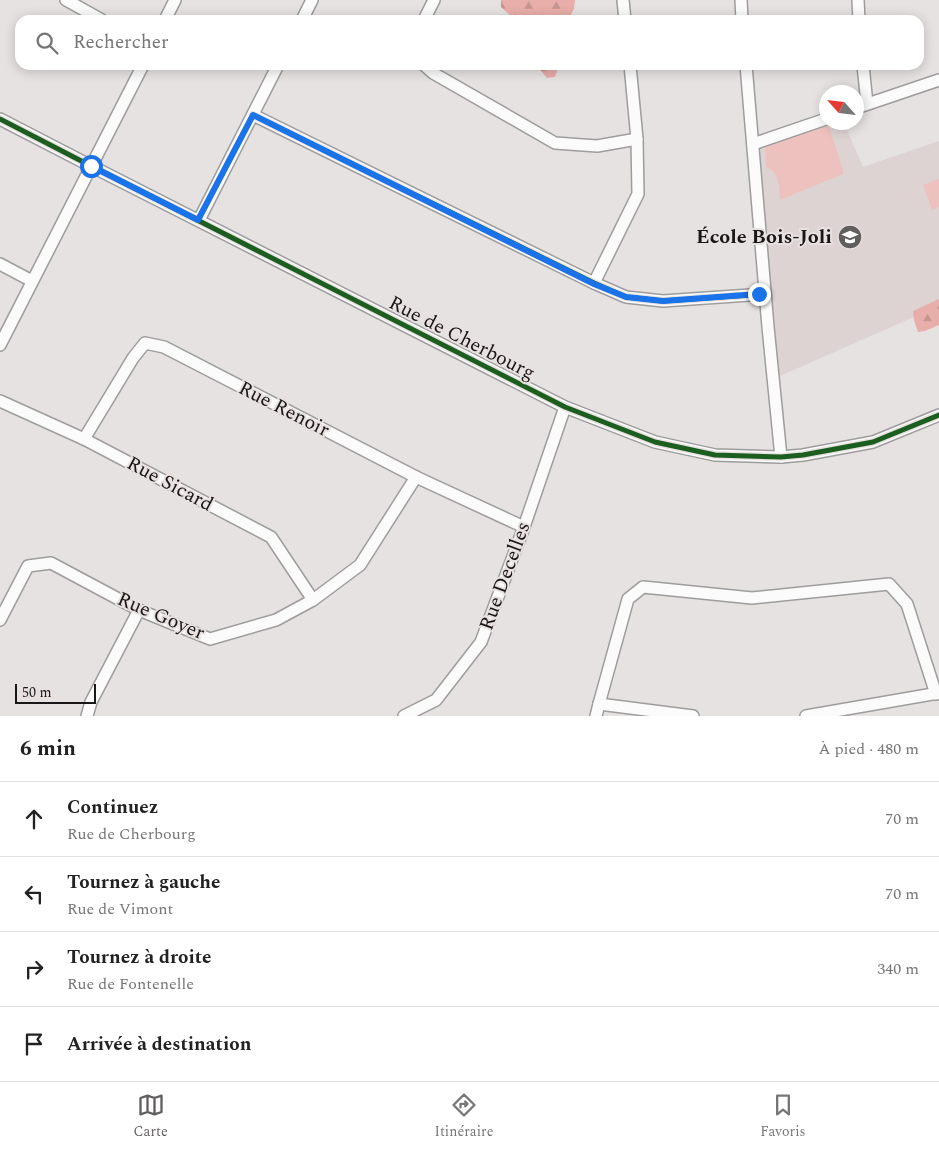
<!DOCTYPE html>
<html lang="fr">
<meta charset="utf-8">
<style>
body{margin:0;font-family:Spectral,serif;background:#f2f2f2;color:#222}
.compass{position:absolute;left:819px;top:85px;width:45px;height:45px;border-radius:50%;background:#fff;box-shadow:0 2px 12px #0003;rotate:297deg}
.scale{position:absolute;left:15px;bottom:12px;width:81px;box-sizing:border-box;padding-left:5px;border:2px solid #191717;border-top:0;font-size:14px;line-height:18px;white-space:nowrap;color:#191717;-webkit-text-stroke:4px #e8e1e0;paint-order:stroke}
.stop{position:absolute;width:15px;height:15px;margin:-11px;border:4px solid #1a73e8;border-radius:50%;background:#fff}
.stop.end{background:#1a73e8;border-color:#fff;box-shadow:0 1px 5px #0008}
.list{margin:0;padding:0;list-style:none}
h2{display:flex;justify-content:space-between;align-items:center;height:65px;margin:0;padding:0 20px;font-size:21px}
h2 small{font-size:16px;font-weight:400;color:#767676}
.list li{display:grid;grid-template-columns:32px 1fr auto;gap:15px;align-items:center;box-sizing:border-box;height:75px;padding:0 20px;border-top:1px solid #e0e0e0}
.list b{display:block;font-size:19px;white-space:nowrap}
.list p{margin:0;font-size:16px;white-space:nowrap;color:#767676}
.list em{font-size:16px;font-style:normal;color:#767676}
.icon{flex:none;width:28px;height:28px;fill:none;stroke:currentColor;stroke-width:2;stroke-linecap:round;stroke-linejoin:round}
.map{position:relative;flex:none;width:939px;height:716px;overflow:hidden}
.search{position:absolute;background:#fff;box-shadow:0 2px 12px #0003;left:15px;right:15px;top:15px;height:55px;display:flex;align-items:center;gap:12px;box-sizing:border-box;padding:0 18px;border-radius:15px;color:#767676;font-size:19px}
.sheet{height:365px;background:#fff}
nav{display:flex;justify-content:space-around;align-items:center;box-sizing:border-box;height:70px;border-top:1px solid #e0e0e0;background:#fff;font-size:14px;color:#767676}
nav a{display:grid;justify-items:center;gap:2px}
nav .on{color:#615e5e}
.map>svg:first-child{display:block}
.built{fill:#ddd3d2}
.grass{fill:#edc1bd}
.forest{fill:url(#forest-firs)}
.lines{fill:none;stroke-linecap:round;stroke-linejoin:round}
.minor-casing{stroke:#9e9c9c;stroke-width:14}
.minor{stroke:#fbfbfb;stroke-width:11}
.cycleway-casing{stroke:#e8e1e0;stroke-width:8}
.cycleway{stroke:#1b5e20;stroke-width:5}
.route{stroke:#1a73e8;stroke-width:6}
.labels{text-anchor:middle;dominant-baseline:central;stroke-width:4;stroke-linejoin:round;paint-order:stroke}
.poi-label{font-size:20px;font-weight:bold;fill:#191717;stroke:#e8e1e0;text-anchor:end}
.street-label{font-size:20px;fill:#191717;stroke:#e8e1e0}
</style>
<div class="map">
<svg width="939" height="716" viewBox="0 0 939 716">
<defs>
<pattern id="forest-firs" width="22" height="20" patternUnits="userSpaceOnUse" patternTransform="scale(1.25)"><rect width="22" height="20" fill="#e8aea9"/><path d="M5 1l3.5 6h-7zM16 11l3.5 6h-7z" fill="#c69591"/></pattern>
</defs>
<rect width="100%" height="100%" fill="#e6e2e2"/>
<!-- built -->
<polygon class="built" points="828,123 844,123 863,167 939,141 939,306 773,379 753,144"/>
<!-- grass -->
<g class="grass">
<path d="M829,126L843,170V174L780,200C779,187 780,173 766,167L765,144Z"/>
<polygon points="939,179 939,207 932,210 923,185"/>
</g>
<!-- forest -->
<g class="forest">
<polygon points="501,0 575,0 574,9 568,20 515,20 501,7"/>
<polygon points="536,65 559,65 555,77 547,78"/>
<polygon points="939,299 939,325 925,331 918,332 914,320 913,311"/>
</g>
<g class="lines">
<!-- minor casing -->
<g class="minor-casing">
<g id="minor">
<polyline points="66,0 102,20"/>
<polyline points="623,0 625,20"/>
<polyline points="741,0 742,20"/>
<polyline points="858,0 859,20"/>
<polyline points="165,20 175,0"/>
<polyline points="302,20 312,0"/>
<polyline points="424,20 434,0"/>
<polyline points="424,65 433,73 555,143 597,146 637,139"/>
<polyline points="746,65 768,327 781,457"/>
<polyline points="863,65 867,104"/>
<polyline points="856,108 939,80"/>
<polyline points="253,115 594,283 626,297 663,301 765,294"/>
<polyline points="0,119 91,166 565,407 655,442 715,455 781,457 803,455 873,442 939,415"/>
<polyline points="753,144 826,119"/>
<polyline points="199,220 278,65"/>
<polyline points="0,264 32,281"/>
<polyline points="594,283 638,194 637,139 630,65"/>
<polyline points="0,345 143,65"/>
<polyline points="0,401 84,439 271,537 313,600"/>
<polyline points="84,439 133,358 145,343 164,347 416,477 524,527"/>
<polyline points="0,620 28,566 51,563 139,610 210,639 276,620 313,600 360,565 416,477"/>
<polyline points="599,704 693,716"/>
<polyline points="87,716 91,702 139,610"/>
<polyline points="404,716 436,700 481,642 524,527 565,407"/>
<polyline points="596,716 599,704 628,599 643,587 752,598 889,584 907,604 936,694"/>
<polyline points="806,716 939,693"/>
</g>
</g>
<!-- minor -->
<use href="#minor" class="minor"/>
<!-- cycleway casing -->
<g class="cycleway-casing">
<g id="cycleway">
<polyline points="253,115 594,283 626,297 663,301 765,294"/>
<polyline points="0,119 91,166 565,407 655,442 715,455 781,457 803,455 873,442 939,415"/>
</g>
</g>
<!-- cycleway -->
<use href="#cycleway" class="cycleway"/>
</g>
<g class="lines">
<!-- route -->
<polyline class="route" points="91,166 198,220 253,115 594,284 626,297 663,301 759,294"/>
</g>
<!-- icons -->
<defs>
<g id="school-disc" transform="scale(1.25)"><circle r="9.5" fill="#615e5e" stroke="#e8e1e0"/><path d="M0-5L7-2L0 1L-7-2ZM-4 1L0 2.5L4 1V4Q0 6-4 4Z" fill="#fff"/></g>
</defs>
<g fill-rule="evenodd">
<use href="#school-disc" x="850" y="237"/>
</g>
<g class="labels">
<!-- poi labels -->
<g class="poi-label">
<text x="832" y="237">École Bois-Joli</text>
</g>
<!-- street labels -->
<g class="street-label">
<text transform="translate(462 338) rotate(27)">Rue de Cherbourg</text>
<text transform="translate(284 409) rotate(27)">Rue Renoir</text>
<text transform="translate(170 484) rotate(28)">Rue Sicard</text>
<text transform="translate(505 576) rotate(-70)">Rue Decelles</text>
<text transform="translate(161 616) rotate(23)">Rue Goyer</text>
</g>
</g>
</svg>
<svg class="compass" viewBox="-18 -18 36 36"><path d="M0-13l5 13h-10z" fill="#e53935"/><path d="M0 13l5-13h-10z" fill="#767676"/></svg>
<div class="scale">50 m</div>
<div class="stop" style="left:91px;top:166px"></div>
<div class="stop end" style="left:759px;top:294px"></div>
<div class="search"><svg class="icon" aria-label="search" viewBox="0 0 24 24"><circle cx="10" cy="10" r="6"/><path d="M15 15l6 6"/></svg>Rechercher</div>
</div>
<section class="sheet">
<h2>6 min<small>À pied · 480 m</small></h2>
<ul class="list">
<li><svg class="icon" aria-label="ahead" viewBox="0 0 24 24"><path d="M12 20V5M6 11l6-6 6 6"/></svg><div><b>Continuez</b><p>Rue de Cherbourg</p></div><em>70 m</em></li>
<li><svg class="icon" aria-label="left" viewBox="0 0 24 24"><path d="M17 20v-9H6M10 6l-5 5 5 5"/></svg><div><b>Tournez à gauche</b><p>Rue de Vimont</p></div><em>70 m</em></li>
<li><svg class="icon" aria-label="right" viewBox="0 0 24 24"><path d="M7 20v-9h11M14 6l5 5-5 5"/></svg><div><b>Tournez à droite</b><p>Rue de Fontenelle</p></div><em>340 m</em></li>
<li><svg class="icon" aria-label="arrive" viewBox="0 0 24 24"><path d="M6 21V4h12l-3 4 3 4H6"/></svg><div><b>Arrivée à destination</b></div></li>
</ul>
</section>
<nav>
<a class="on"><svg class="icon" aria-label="map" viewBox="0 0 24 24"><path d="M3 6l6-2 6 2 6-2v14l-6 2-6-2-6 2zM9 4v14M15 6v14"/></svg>Carte</a>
<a><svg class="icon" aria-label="directions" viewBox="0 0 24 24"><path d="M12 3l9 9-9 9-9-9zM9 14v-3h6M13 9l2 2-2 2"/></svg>Itinéraire</a>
<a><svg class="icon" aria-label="saved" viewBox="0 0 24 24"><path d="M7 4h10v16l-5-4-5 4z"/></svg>Favoris</a>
</nav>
